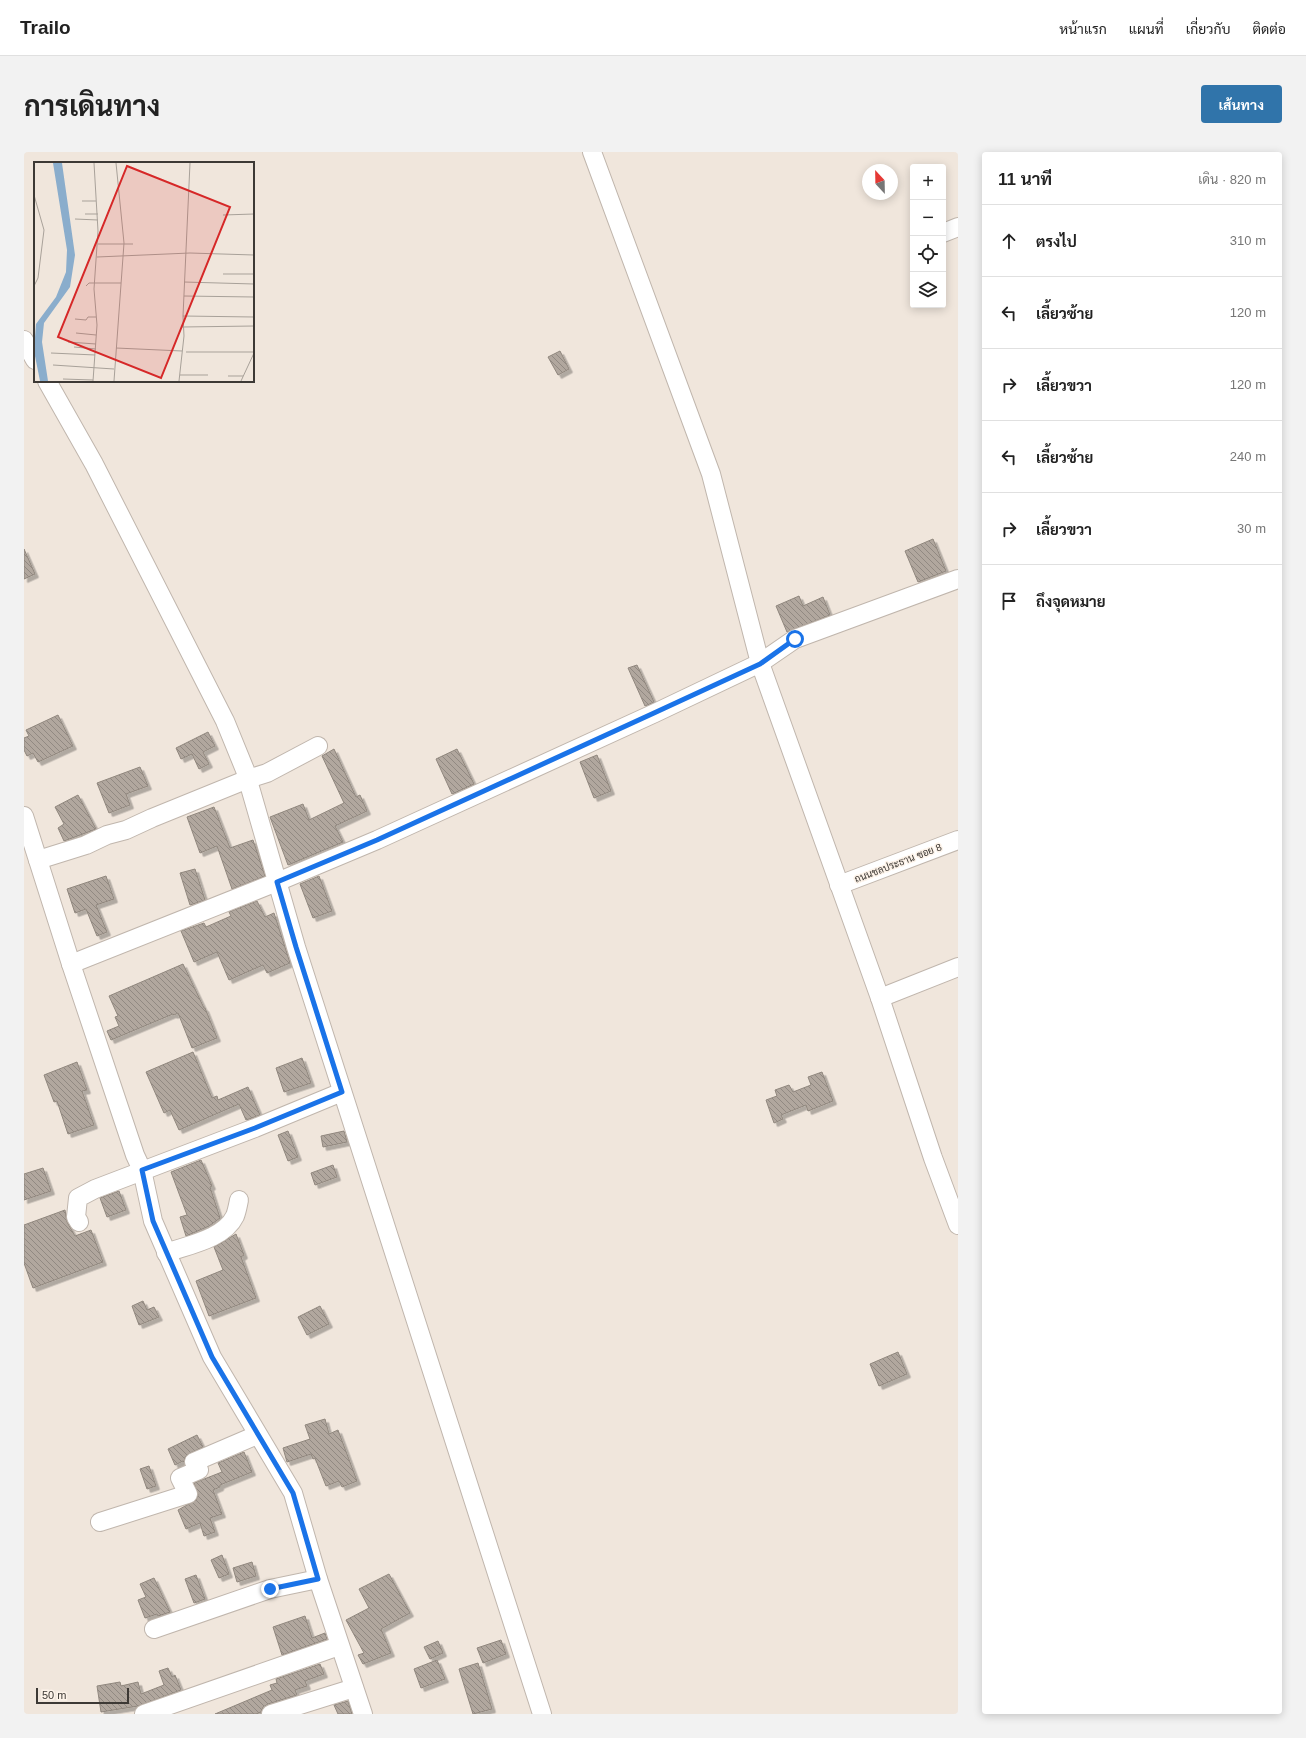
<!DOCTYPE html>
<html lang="th">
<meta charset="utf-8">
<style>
body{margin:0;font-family:Helvetica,Sarabun,sans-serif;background:#f2f2f2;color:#222}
.controls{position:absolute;right:12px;top:12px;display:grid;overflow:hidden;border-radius:4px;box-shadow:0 2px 10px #0003}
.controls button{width:36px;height:36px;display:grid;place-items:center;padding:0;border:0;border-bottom:1px solid #e0e0e0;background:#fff;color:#222;font:20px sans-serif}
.compass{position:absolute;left:838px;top:12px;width:36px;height:36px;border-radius:50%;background:#fff;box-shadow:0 2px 10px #0003;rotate:338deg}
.scale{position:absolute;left:12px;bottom:10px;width:93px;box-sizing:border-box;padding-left:4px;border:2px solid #3d3935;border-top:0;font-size:11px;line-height:14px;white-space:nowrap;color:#3d3935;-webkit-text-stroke:3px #fdf3e9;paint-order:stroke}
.stop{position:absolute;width:12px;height:12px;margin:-9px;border:3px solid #1a73e8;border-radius:50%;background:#fff}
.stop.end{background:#1a73e8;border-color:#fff;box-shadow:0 1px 4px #0008}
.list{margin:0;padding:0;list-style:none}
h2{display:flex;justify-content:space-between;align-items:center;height:52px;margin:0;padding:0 16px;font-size:17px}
h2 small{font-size:13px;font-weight:400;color:#767676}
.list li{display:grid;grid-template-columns:26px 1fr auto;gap:12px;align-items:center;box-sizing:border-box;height:72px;padding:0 16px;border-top:1px solid #e0e0e0}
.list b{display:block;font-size:15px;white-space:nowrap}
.list em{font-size:13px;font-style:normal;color:#767676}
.icon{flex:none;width:22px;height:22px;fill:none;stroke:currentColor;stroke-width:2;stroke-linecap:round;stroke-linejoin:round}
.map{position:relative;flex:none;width:934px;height:1562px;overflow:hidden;border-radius:4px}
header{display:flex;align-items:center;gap:24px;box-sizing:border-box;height:56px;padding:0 20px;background:#fff;border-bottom:1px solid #e0e0e0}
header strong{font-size:19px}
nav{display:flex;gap:22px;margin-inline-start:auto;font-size:14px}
.intro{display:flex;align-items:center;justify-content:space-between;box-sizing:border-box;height:96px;padding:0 24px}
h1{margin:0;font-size:28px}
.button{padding:10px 18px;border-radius:4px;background:#3074aa;color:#fff;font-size:14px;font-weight:700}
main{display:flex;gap:24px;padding:0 24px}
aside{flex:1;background:#fff;border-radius:4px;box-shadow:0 2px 10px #0003}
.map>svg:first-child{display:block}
.building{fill:url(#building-back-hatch);stroke:#90877e;filter:url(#shadow)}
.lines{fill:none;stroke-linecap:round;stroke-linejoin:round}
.minor-casing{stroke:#c0b6ad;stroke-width:20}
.minor{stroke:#fff;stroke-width:18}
.route{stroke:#1a73e8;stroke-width:5}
.labels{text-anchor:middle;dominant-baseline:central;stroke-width:3;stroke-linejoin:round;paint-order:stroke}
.street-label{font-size:10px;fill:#3d3935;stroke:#fdf3e9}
.inset-road{fill:none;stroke:#a8a199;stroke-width:1}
.view{fill:#d62828;fill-opacity:0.15;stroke:#d62828;stroke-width:2}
.inset-edge{fill:none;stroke:#3d3935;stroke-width:2}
</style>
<header>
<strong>Trailo</strong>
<nav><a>หน้าแรก</a><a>แผนที่</a><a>เกี่ยวกับ</a><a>ติดต่อ</a></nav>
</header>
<div class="intro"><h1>การเดินทาง</h1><a class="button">เส้นทาง</a></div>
<main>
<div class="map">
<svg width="934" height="1562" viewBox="0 0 934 1562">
<defs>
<pattern id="building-back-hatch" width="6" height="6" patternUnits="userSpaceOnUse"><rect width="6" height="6" fill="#b1a79e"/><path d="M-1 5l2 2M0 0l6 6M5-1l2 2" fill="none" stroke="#918982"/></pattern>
<filter id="shadow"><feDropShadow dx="3.5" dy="3.5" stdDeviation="0" flood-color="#0004"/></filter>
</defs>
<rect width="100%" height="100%" fill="#f0e6dc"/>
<!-- building -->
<g class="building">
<polygon points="536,199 545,217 534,223 524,205"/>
<polygon points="909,387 922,419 894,430 881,399"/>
<polygon points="0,397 11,422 0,427"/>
<polygon points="775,444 779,454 799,445 806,463 763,480 752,454"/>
<polygon points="613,513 630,550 621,554 604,516"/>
<polygon points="34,563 49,594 14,610 9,601 3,604 0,598 0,586 5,584 2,578"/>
<polygon points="184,580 191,594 179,600 185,612 175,617 168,602 157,607 152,596"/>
<polygon points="310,597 332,645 336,643 343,659 311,674 319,690 264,713 246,665 279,652 285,668 320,651 298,604"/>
<polygon points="433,597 450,632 428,642 412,607"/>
<polygon points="573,603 587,639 570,646 556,610"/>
<polygon points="116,615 124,634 102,642 106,653 85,661 73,631"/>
<polygon points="54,643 72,677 40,689 34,676 40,672 31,655"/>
<polygon points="190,655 206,696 229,688 241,724 208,737 193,694 176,701 163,665"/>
<polygon points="171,717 181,748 166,753 156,721"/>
<polygon points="82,724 90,747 72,753 83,780 73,784 62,757 51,761 43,737"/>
<polygon points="295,724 308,759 289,766 276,732"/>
<polygon points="233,749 241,765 250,761 266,811 243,821 239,813 205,828 193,800 170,810 157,779 180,771 182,775 207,764 205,760"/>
<polygon points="159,812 180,856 181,856 193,886 168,896 154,861 150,863 149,862 87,888 83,879 95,874 91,865 94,864 85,844"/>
<polygon points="169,900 188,946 193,944 194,948 224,935 236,963 222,968 215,952 155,978 146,958 140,961 122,920"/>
<polygon points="278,906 287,931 260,940 252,916"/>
<polygon points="53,910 63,938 58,939 70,973 44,982 33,949 30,950 20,923"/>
<polygon points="798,920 809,949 784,959 782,953 757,963 759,967 750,971 742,948 753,944 751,938 765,933 769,940 787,933 784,925"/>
<polygon points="264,979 274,1005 264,1009 254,983"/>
<polygon points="320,979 323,990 299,995 297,984"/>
<polygon points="177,1008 188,1034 186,1035 196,1066 185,1074 162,1084 156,1065 163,1063 147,1020"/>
<polygon points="309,1013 313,1025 291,1033 287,1021"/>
<polygon points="19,1016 27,1039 0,1048 0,1022"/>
<polygon points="95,1039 102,1058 83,1065 76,1046"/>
<polygon points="41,1058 43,1070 51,1084 67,1078 79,1110 9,1136 0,1111 0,1073"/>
<polygon points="212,1082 220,1103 217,1105 232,1146 185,1164 172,1129 199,1118 190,1095"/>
<polygon points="119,1149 123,1158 130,1155 135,1165 115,1173 108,1154"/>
<polygon points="296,1154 305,1172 283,1183 274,1165"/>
<polygon points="874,1200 883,1222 855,1234 846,1212"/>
<polygon points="301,1267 305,1282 314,1278 333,1329 318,1335 315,1329 302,1334 291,1306 289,1307 287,1302 263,1310 259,1296 286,1287 281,1273"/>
<polygon points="173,1283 179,1295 166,1301 161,1305 160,1310 159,1309 151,1313 144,1297"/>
<polygon points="220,1300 228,1320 196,1333 196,1335 189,1338 198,1362 186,1366 191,1380 180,1384 176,1371 162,1377 154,1358 172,1348 174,1343 170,1331 198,1320 194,1311"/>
<polygon points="125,1314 132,1334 123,1337 116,1317"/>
<polygon points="198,1403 205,1422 195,1426 187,1408"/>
<polygon points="228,1410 232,1424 213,1430 209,1416"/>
<polygon points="365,1422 386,1461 357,1477 367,1501 339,1512 334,1503 340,1501 322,1468 345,1456 335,1437"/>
<polygon points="172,1423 181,1447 170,1451 161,1427"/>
<polygon points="130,1426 146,1460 134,1464 133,1462 121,1466 114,1448 122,1445 116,1432"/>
<polygon points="281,1464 288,1486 301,1481 303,1487 258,1503 249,1475"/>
<polygon points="477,1488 482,1502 459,1511 453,1496"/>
<polygon points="414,1489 419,1501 406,1507 400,1495"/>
<polygon points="413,1508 421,1527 397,1536 390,1517"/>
<polygon points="454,1511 468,1557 449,1562 435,1517"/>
<polygon points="296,1512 300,1522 281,1529 283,1534 271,1538 273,1543 244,1552 239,1555 237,1560 232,1562 191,1562 248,1538 246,1533 253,1531 252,1527"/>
<polygon points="144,1516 148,1525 151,1523 157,1538 114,1554 77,1560 73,1534 96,1530 97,1534 114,1530 117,1542 140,1533 135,1519"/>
<polygon points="324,1549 328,1562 314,1562 310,1553"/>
</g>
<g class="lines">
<!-- minor casing -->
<g class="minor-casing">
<g id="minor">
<polyline points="568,0 687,322 736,511 856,846 909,1006 934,1073"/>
<polyline points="919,81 934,75"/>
<polyline points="0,188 11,208"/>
<polyline points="23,229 70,312 201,569 221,618 272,795 518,1562"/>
<polyline points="0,664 47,812 111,1003 118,1018 129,1069 188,1205 269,1341 294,1427 339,1562"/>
<polyline points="14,708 62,693 83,683 102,678 128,666 224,627 243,621 294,594"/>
<polyline points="815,733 934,688"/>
<polyline points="47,812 253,730 353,688 631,561 736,511 771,487 934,427"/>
<polyline points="856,846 934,815"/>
<polyline points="55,1070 52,1065 54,1046 71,1037 231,976 318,940"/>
<path d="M142,1101C164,1093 200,1087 211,1064C213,1059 214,1053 215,1048"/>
<polyline points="76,1370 164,1342 156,1326 175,1318 170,1310 233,1283"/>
<polyline points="130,1477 246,1437 294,1427"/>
<polyline points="120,1562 315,1494"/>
<polyline points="247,1562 330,1536"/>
</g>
</g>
<!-- minor -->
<use href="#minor" class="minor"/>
</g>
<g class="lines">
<!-- route -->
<polyline class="route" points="246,1437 294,1427 269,1341 188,1205 129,1069 118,1018 231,976 318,940 272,795 253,730 353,688 630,561 736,512 771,487"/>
</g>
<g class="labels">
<!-- street labels -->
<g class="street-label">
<text transform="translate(874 711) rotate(-21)">ถนนชลประธาน ซอย 8</text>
</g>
</g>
<!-- overview -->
<g transform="translate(10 10)">
<rect width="220" height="220" fill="#f0e6dc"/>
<path d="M19,1H28L41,93L36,125L10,161L8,180L14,219H6L0,189L2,162L22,135L32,110L33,88Z" fill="#8aadcc"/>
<path class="inset-road" d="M0,33L10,68L4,116L0,124M48,39H62M51,52H64M189,53L220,52M41,57L64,58M64,82H99M63,95L156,91L220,93M189,112H220M150,120L220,122M52,124L55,121H87M150,134L220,135M149,154L220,155M41,157L52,158L54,155H62M148,165L220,164M42,171L62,173M34,180L62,182M40,185L62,187M82,186L148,189M152,190H220M17,191L61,193M19,203L80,207M146,213H174M194,214H209M29,217L59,218M59,219L63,163L60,127L64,69L60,1M80,219L90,81L82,1M145,219L150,174L149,154L156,1M207,219L220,191"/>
<path class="view" d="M93,4L196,45L127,216L24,175Z"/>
<rect width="220" height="220" class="inset-edge"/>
</g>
</svg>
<div class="controls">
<button>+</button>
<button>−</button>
<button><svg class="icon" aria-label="locate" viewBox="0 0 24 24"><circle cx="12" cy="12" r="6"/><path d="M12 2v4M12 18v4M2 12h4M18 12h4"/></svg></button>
<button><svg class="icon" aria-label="layers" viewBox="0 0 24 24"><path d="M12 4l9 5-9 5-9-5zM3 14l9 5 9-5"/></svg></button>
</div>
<svg class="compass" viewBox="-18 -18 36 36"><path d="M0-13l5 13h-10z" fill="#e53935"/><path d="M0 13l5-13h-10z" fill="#767676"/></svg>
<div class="scale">50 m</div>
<div class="stop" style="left:771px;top:487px"></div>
<div class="stop end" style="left:246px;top:1437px"></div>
</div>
<aside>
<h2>11 นาที<small>เดิน · 820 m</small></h2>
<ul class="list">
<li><svg class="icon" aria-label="ahead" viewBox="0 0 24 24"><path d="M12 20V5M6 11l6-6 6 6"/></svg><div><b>ตรงไป</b></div><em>310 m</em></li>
<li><svg class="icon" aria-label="left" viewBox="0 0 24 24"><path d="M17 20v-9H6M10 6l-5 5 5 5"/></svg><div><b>เลี้ยวซ้าย</b></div><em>120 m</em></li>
<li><svg class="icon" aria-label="right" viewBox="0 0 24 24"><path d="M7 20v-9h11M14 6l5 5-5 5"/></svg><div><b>เลี้ยวขวา</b></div><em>120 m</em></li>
<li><svg class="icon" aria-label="left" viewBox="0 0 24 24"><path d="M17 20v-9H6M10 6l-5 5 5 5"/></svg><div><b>เลี้ยวซ้าย</b></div><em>240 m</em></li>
<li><svg class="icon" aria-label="right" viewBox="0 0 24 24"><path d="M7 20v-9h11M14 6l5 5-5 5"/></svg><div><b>เลี้ยวขวา</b></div><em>30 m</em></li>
<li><svg class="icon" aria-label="arrive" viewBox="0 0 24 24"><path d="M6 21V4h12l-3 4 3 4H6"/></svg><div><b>ถึงจุดหมาย</b></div></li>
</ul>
</aside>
</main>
